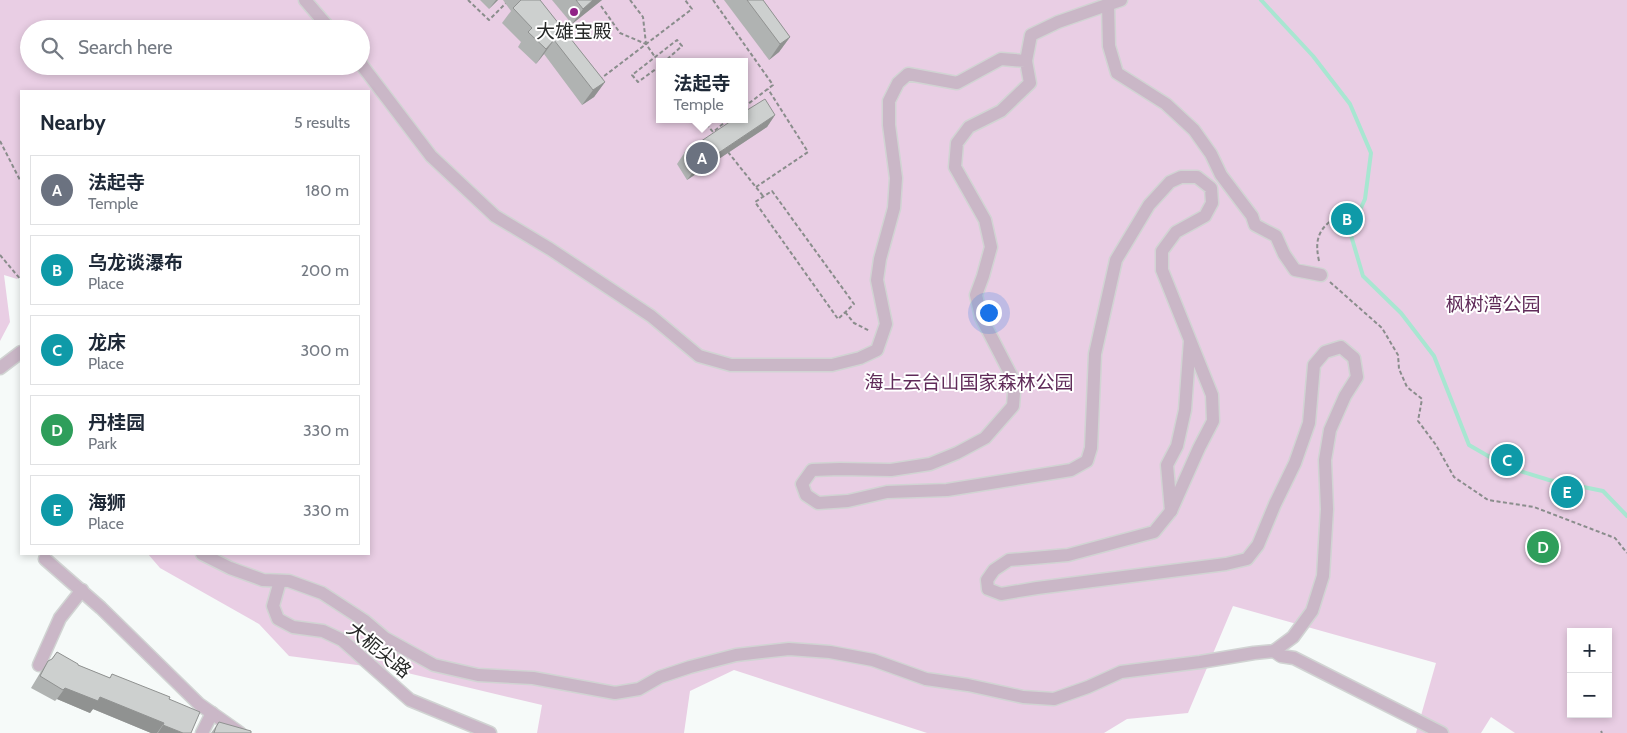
<!DOCTYPE html>
<meta charset="utf-8">
<style>
body{margin:0;font-family:Cabin,"Noto Sans SC",sans-serif;background:#f2f2f3;color:#1f2937}
.controls{position:absolute;right:15px;bottom:15px;display:grid;overflow:hidden;border-radius:0px;box-shadow:0 2px 8px #0003}
.controls button{width:45px;height:45px;display:grid;place-items:center;padding:0;border:0;border-bottom:1px solid #e0e1e3;background:#fff;color:#1f2937;font:25px sans-serif}
.you{position:absolute;left:988px;top:312px;width:18px;height:18px;margin:-12px;border:4px solid #fff;border-radius:50%;background:#1a73e8;box-shadow:0 0 0 8px #1a73e833}
.badge{display:grid;place-items:center;width:32px;height:32px;border-radius:50%;background:#2563eb;color:#fff;font-size:16px;font-weight:700}
.pin{position:absolute;translate:-50% -50%;border:2px solid #fff;box-shadow:0 1px 5px #0006}
.popup{position:absolute;left:656px;top:58px;width:92px;height:65px;box-sizing:border-box;display:grid;place-content:center;border-radius:0px;background:#fff;filter:drop-shadow(0 1px 4px #0005);font-size:16px;white-space:nowrap;color:#747a83}
.popup b{font-size:19px;color:#1f2937}
.popup::after{content:'';position:absolute;left:50%;top:100%;margin-left:-10px;border:10px solid transparent;border-top-color:#fff}
.list{margin:0;padding:0;list-style:none}
h2{display:flex;justify-content:space-between;align-items:center;height:65px;margin:0;padding:0 20px;font-size:21px}
h2 small{font-size:16px;font-weight:400;color:#747a83}
.list li{display:grid;grid-template-columns:32px 1fr auto;gap:15px;align-items:center;box-sizing:border-box;height:70px;margin:0 10px 10px;padding:0 10px;border:1px solid #e0e1e3;border-radius:0px}
.list b{display:block;font-size:19px;white-space:nowrap}
.list p{margin:0;font-size:16px;white-space:nowrap;color:#747a83}
.list em{font-size:16px;font-style:normal;color:#747a83}
.icon{flex:none;width:28px;height:28px;fill:none;stroke:currentColor;stroke-width:2;stroke-linecap:round;stroke-linejoin:round}
.map{position:relative;flex:none;width:1627px;height:733px;overflow:hidden}
.search{position:absolute;background:#fff;box-shadow:0 2px 8px #0003;left:20px;top:20px;width:350px;height:55px;display:flex;align-items:center;gap:12px;box-sizing:border-box;padding:0 18px;border-radius:28px;color:#747a83;font-size:19px}
.panel{position:absolute;background:#fff;box-shadow:0 2px 8px #0003;left:20px;top:90px;width:350px;height:465px;border-radius:0px}
.map>svg:first-child{display:block}
.green{fill:#e9cee4;fill-rule:evenodd}
.lines{fill:none;stroke-linecap:round;stroke-linejoin:round}
.stream{stroke:#a8e6d1;stroke-width:4}
.minor-casing{stroke:#d1d4d3;stroke-width:15}
.path{stroke:#8a8d8c;stroke-width:2;stroke-dasharray:4 2.5;stroke-linecap:butt}
.minor{stroke:#cab7c7;stroke-width:12}
.wall{fill:#b0b3b2}
.shaded-wall{fill:#909291}
.building{fill:#cdd0cf;stroke:#909291}
.poi-dot{fill:#902386;stroke:#fff;stroke-width:2}
.labels{text-anchor:middle;dominant-baseline:central;stroke-width:4;stroke-linejoin:round;paint-order:stroke}
.poi-label{font-size:19px;fill:#262827;stroke:#fff}
.park-label{font-size:19px;fill:#602b59;stroke:#fff}
.street-label{font-size:19px;fill:#262827;stroke:#fff}
</style>
<div class="map">
<svg width="1627" height="733" viewBox="0 0 1627 733">
<rect width="100%" height="100%" fill="#f6faf9"/>
<!-- green -->
<path class="green" d="M0,0H1627V733H1515L1491,717L1481,733H1416L1436,663L1233,606L1188,713L1127,719L1104,733H927L734,670L690,691L684,733H537L542,705L395,670L289,656L259,624L160,568L148,554H369V91H21V276L17,279L4,275L10,322L0,341ZM29,29H361V66H29ZM660,62H744V119H660ZM1571,632H1608V714H1571Z"/>
<g class="lines">
<!-- stream -->
<polyline class="stream" points="1261,0 1313,56 1350,104 1371,153 1365,199 1350,232 1363,276 1401,313 1434,356 1469,445 1507,467 1549,480 1603,491 1627,516"/>
<!-- minor casing -->
<g class="minor-casing">
<g id="minor">
<polyline points="305,0 330,29"/>
<polyline points="1108,4 1109,46 1117,73 1166,104 1194,130 1211,154 1221,175 1252,216 1255,225 1276,236 1284,254 1295,270 1321,275"/>
<polyline points="1026,61 1031,35 1058,22 1121,0"/>
<polyline points="361,64 431,156 495,216 550,249 651,316 699,356 731,365 832,365 860,358 877,350 886,324 877,280 880,259 894,208 896,178 889,125 889,101 898,83 908,74 957,83 1001,59 1026,61 1030,83 1001,111 969,127 957,143 955,167 985,220 991,247 983,276 976,295 981,317 1011,375 1014,393 1013,406 985,438 957,453 930,464 891,470 840,469 812,470 802,484 806,495 818,503 848,501 887,492 947,490 1071,470 1087,461 1091,448 1095,354 1116,260 1149,205 1170,182 1181,177 1197,177 1211,188 1212,203 1205,216 1176,232 1162,251 1162,270 1212,395 1213,421 1199,448 1171,511 1167,465 1177,446 1185,410 1190,340"/>
<polyline points="0,368 21,352"/>
<polyline points="202,554 230,568 263,580 289,581 322,593 365,621 385,638 434,665 478,675 533,678 615,693 639,689 660,677 690,667 736,655 789,649 830,652 873,660 926,679 968,685 1023,697 1054,699 1088,687 1121,672 1200,662 1254,653 1274,651 1293,637 1312,611 1323,576 1327,509 1325,460 1330,430 1345,396 1357,377 1354,358 1341,347 1325,352 1314,365 1309,423 1295,463 1275,504 1258,545 1247,559 1226,564 1037,588 1001,594 988,589 987,580 994,570 1009,560 1068,555 1154,532 1171,511"/>
<polyline points="45,559 101,608 199,704 240,733"/>
<polyline points="280,581 273,606 278,619 293,627 323,631 342,640 410,700 490,733"/>
<polyline points="1274,651 1281,656 1294,658 1442,733"/>
<polyline points="39,665 60,618 82,590"/>
<polyline points="202,733 212,713"/>
</g>
</g>
<!-- path -->
<g class="path">
<polyline points="468,0 489,20 509,0"/>
<polyline points="630,0 643,17 646,44 655,57"/>
<polyline points="713,0 773,85 744,107"/>
<polyline points="601,6 620,33 646,44"/>
<polyline points="660,66 638,82 632,75 677,40 682,46 664,62"/>
<polyline points="599,80 692,9 685,0"/>
<polyline points="702,119 713,132 729,119"/>
<polyline points="0,141 21,182"/>
<polyline points="728,152 763,196"/>
<polyline points="756,187 808,152 768,89"/>
<polygon points="772,191 854,304 838,319 755,202"/>
<polyline points="0,255 21,280"/>
<path d="M1319,261C1315,242 1317,231 1333,219"/>
<polyline points="1330,282 1382,328 1398,355 1399,369 1407,387 1422,399 1418,421 1436,445 1454,477 1488,500 1534,507 1615,538 1627,553"/>
<polyline points="845,312 854,323 870,331"/>
<polyline points="1601,731 1602,733"/>
</g>
<!-- minor -->
<use href="#minor" class="minor"/>
</g>
<!-- wall -->
<g class="wall">
<polygon points="480,0 498,0 489,9"/>
<polygon points="503,0 540,0 605,82 594,97 582,105 544,54 536,64 518,47 521,42 502,23 511,11"/>
<polygon points="552,0 602,0 572,24"/>
<polygon points="724,0 763,0 790,37 779,52 769,60"/>
<polygon points="775,115 767,127 687,180 677,164 685,152"/>
<polygon points="57,652 78,665 110,678 112,674 169,699 191,733 151,733 93,709 90,713 57,699 55,701 31,688 40,673 48,661 51,660"/>
<polygon points="219,722 251,733 211,733"/>
</g>
<!-- shaded-wall -->
<g class="shaded-wall">
<polygon points="496,0 498,0 489,9"/>
<polygon points="593,0 602,0 572,24 583,9"/>
<polygon points="790,37 779,52 769,60 780,44"/>
<polygon points="554,40 544,54 536,64 546,49"/>
<polygon points="605,82 594,97 582,105 593,90"/>
<polygon points="775,115 767,127 687,180 696,168"/>
<polygon points="65,688 100,697 164,723 157,733 151,733 93,709 90,713 57,699"/>
<polygon points="163,725 183,733 158,733"/>
</g>
<!-- building -->
<g class="building">
<polygon points="521,0 540,0 605,82 593,90 554,40 546,49 528,32 532,28 513,8"/>
<polygon points="576,0 593,0 583,9"/>
<polygon points="747,0 763,0 790,37 780,44"/>
<polygon points="765,99 775,115 696,168 685,152 734,119 744,119 744,112"/>
<polygon points="57,652 78,664 78,665 110,678 112,674 170,697 169,699 200,712 191,733 183,733 163,725 164,723 100,697 98,701 65,688 63,690 40,676 48,661 52,659"/>
<polygon points="219,722 251,731 251,733 214,733 216,727"/>
</g>
<!-- markers -->
<circle class="poi-dot" cx="574" cy="12" r="5"/>
<g class="labels">
<!-- poi labels -->
<g class="poi-label">
<text x="574" y="31">大雄宝殿</text>
</g>
<!-- park labels -->
<g class="park-label">
<text x="1493" y="304">枫树湾公园</text>
<text x="969" y="382">海上云台山国家森林公园</text>
</g>
<!-- street labels -->
<g class="street-label">
<text transform="translate(379 650) rotate(39)">大枙尖路</text>
</g>
</g>
</svg>
<div class="controls">
<button>+</button>
<button>−</button>
</div>
<div class="you"></div>
<div class="pin badge" style="left:702px;top:158px;background:#6b7280">A</div>
<div class="popup"><b>法起寺</b>Temple</div>
<div class="pin badge" style="left:1347px;top:219px;background:#0f9aa8">B</div>
<div class="pin badge" style="left:1507px;top:460px;background:#0f9aa8">C</div>
<div class="pin badge" style="left:1543px;top:547px;background:#2e9e5b">D</div>
<div class="pin badge" style="left:1567px;top:492px;background:#0f9aa8">E</div>
<div class="search"><svg class="icon" aria-label="search" viewBox="0 0 24 24"><circle cx="10" cy="10" r="6"/><path d="M15 15l6 6"/></svg>Search here</div>
<section class="panel">
<h2>Nearby<small>5 results</small></h2>
<ul class="list">
<li><span class="badge" style="background:#6b7280">A</span><div><b>法起寺</b><p>Temple</p></div><em>180 m</em></li>
<li><span class="badge" style="background:#0f9aa8">B</span><div><b>乌龙谈瀑布</b><p>Place</p></div><em>200 m</em></li>
<li><span class="badge" style="background:#0f9aa8">C</span><div><b>龙床</b><p>Place</p></div><em>300 m</em></li>
<li><span class="badge" style="background:#2e9e5b">D</span><div><b>丹桂园</b><p>Park</p></div><em>330 m</em></li>
<li><span class="badge" style="background:#0f9aa8">E</span><div><b>海狮</b><p>Place</p></div><em>330 m</em></li>
</ul>
</section>
</div>
